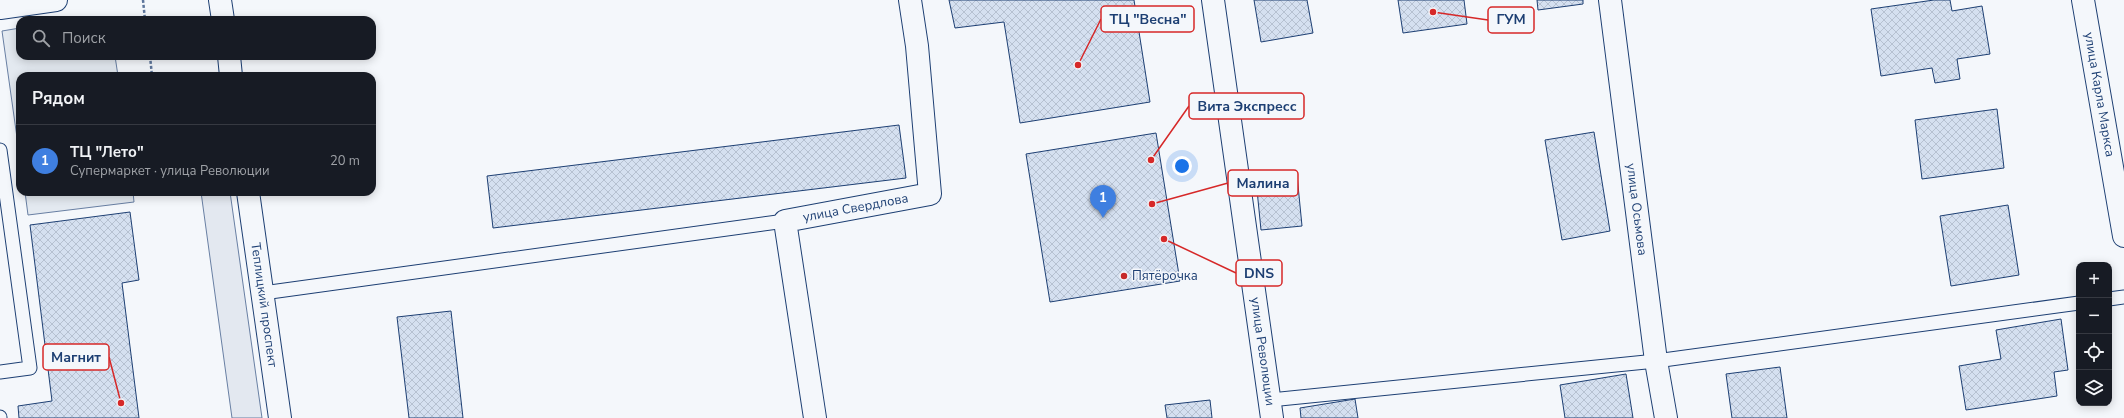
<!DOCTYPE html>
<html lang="ru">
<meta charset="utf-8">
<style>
body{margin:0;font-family:"Nunito Sans",sans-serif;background:#242831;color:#f1f3f6}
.controls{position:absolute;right:12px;bottom:12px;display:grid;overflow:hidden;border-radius:8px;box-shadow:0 2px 10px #0003}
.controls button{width:36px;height:36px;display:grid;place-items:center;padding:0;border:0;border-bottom:1px solid #363941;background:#171b24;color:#f1f3f6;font:20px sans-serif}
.you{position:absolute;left:1182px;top:166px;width:14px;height:14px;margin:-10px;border:3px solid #fff;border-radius:50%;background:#1a73e8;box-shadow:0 0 0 6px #1a73e833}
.badge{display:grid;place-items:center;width:26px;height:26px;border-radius:50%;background:#0f766e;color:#fff;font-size:13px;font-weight:700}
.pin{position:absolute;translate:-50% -33px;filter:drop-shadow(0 1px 2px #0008)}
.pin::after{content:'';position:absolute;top:21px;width:14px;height:12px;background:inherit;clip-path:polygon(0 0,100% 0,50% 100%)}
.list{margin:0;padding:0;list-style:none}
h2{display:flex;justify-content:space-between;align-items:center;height:52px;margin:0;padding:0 16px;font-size:17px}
h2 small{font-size:13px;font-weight:400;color:#9ea1a6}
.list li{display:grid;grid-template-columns:26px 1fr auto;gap:12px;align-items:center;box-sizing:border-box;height:72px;padding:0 16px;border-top:1px solid #363941}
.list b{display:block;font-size:15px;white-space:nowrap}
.list p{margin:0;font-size:13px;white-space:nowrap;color:#9ea1a6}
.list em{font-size:13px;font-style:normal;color:#9ea1a6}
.icon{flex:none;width:22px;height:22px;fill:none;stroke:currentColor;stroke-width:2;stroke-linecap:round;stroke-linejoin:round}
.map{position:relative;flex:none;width:2124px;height:418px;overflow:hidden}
.search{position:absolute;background:#171b24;box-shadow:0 2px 10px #0003;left:16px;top:16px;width:360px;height:44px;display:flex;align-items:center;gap:10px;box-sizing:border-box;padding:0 14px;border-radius:12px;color:#9ea1a6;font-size:15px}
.panel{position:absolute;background:#171b24;box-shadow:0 2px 10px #0003;left:16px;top:72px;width:360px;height:124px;border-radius:12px}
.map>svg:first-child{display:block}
.green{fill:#e3e9f0;stroke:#687fa3}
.parking{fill:#e3e8f0;stroke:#687fa3}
.building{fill:url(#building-cross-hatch);stroke:#1d3f73}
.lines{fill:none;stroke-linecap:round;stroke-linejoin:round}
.service-casing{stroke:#1d3f73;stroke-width:15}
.minor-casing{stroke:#1d3f73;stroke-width:24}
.secondary-casing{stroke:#1d3f73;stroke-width:24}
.path{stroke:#5e769c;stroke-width:2.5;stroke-dasharray:3 2;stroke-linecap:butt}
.service{stroke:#f4f7fb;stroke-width:13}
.minor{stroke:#f4f7fb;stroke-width:22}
.secondary{stroke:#f4f7fb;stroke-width:22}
.poi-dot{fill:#c62828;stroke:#f4f7fb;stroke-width:1.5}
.labels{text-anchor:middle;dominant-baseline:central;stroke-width:3;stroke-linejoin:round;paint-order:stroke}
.street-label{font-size:13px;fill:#1d3f73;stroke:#f4f7fb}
.poi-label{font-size:13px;fill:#1d3f73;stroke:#f4f7fb;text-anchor:start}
.leader{fill:none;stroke:#d62828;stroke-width:1.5}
.callout-dot{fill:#d62828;stroke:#f4f7fb;stroke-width:1.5}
.callout{fill:#f4f7fb;stroke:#d62828;stroke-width:1.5}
.callout-label{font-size:14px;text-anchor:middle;font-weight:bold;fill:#1d3f73}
</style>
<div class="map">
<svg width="2124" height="418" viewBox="0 0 2124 418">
<defs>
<pattern id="building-cross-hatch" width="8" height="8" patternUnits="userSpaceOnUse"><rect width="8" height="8" fill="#d5e0f0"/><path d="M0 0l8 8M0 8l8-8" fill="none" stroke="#b6c1d1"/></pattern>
</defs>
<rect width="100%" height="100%" fill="#f4f7fb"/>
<!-- green -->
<g class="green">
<polygon points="20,28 20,56 115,56 118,76 20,76 20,159 2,31"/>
<polygon points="25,192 133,192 134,202 28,215"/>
</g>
<!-- parking -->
<polygon class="parking" points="201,192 230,192 262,418 232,418"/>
<!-- building -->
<g class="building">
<polygon points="949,0 1134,0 1150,102 1020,123 1004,22 955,28"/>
<polygon points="1254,0 1307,0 1313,33 1261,42"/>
<polygon points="1398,0 1464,0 1467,24 1403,33"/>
<polygon points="1537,0 1583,0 1583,4 1538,10"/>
<polygon points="1934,0 1950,0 1952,11 1982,6 1990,54 1957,59 1960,79 1935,83 1932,68 1881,76 1871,9"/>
<polygon points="1997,109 2004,168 1922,179 1915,120"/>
<polygon points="899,125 906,178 493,228 487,176"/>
<polygon points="1594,132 1610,231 1562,240 1545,140"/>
<polygon points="1156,133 1180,281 1050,302 1026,154"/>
<polygon points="1297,175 1302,226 1261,230 1256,180"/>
<polygon points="2008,205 2019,275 1951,286 1940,216"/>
<polygon points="130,212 139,280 122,283 139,418 19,418 18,406 52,401 30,225"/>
<polygon points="451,311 463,418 409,418 397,317"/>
<polygon points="2061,319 2068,370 2054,372 2057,396 1966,410 1959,366 2001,359 1996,330"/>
<polygon points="1780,367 1787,418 1732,418 1726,374"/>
<polygon points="1626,374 1633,418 1565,418 1560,385"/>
<polygon points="1355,399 1358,418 1301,418 1300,408"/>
<polygon points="1210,400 1212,418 1167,418 1165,405"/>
</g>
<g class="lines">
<!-- service casing -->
<g class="service-casing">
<g id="service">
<polyline points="0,150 30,368 0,372"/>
<polyline points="263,293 785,221"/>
<polyline points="2109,299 2124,297"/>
<polyline points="1270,400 1656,361 2079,303"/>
<polyline points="0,417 0,418"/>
</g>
</g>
<!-- minor casing -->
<g class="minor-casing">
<g id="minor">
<path id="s1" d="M1213,0L1272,418"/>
<path id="s2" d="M1610,0L1656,361L1666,418"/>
<path id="s3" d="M2083,0L2124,236"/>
<polyline points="0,8 56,0"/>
<path id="s4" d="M815,418L785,221L930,194L917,46L910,0"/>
</g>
</g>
<!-- secondary casing -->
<g class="secondary-casing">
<g id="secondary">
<polyline points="220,0 223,20"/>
<polyline points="229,56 231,76"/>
<path id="s5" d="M248,192L280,418"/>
</g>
</g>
<!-- path -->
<g class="path">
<polyline points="143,0 145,20"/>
<polyline points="150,56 152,76"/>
</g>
<!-- service -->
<use href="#service" class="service"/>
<!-- minor -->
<use href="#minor" class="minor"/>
<!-- secondary -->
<use href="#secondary" class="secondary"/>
</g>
<!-- markers -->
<circle class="poi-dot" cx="1124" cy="276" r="4"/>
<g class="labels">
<!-- street labels -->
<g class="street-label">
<text stroke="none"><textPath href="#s3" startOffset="96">улица Карла Маркса</textPath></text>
<text stroke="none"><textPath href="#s4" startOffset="271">улица Свердлова</textPath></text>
<text stroke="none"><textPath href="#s2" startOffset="211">улица Осьмова</textPath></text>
<text stroke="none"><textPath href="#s5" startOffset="114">Теплицкий проспект</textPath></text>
<text stroke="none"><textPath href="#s1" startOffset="355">улица Революции</textPath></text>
</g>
<!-- poi labels -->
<g class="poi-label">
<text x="1132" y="276">Пятёрочка</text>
</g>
</g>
<!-- callouts -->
<path class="leader" d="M1078 65L1101 19M1433 12L1488 20M1151 160L1189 106M1152 204L1228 183M1164 239L1236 273M121 403L109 357"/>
<g class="callout-dot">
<circle cx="1078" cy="65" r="4"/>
<circle cx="1433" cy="12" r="4"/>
<circle cx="1151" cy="160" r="4"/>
<circle cx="1152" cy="204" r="4"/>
<circle cx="1164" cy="239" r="4"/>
<circle cx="121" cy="403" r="4"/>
</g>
<g class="callout">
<rect x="1101" y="6" width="93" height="26" rx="4"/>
<rect x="1488" y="7" width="46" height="26" rx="4"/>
<rect x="1189" y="93" width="115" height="26" rx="4"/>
<rect x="1228" y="170" width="70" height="26" rx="4"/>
<rect x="1236" y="260" width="46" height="26" rx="4"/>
<rect x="43" y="344" width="66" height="26" rx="4"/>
</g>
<g class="callout-label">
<text x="1148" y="24">ТЦ "Весна"</text>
<text x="1511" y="24">ГУМ</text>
<text x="1247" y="111">Вита Экспресс</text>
<text x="1263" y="188">Малина</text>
<text x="1259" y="278">DNS</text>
<text x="76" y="362">Магнит</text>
</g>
</svg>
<div class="controls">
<button>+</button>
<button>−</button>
<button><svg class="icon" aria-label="locate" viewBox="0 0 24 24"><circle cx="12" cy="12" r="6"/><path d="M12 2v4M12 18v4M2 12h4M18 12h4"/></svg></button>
<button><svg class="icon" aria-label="layers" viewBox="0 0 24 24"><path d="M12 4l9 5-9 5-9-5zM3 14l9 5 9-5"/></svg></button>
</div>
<div class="you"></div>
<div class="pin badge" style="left:1103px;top:218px;background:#3f7fe0">1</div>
<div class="search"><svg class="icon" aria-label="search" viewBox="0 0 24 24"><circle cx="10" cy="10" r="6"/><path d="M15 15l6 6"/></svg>Поиск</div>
<section class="panel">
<h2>Рядом<small></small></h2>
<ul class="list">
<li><span class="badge" style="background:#3f7fe0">1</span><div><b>ТЦ &quot;Лето&quot;</b><p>Супермаркет · улица Революции</p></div><em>20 m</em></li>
</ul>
</section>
</div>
